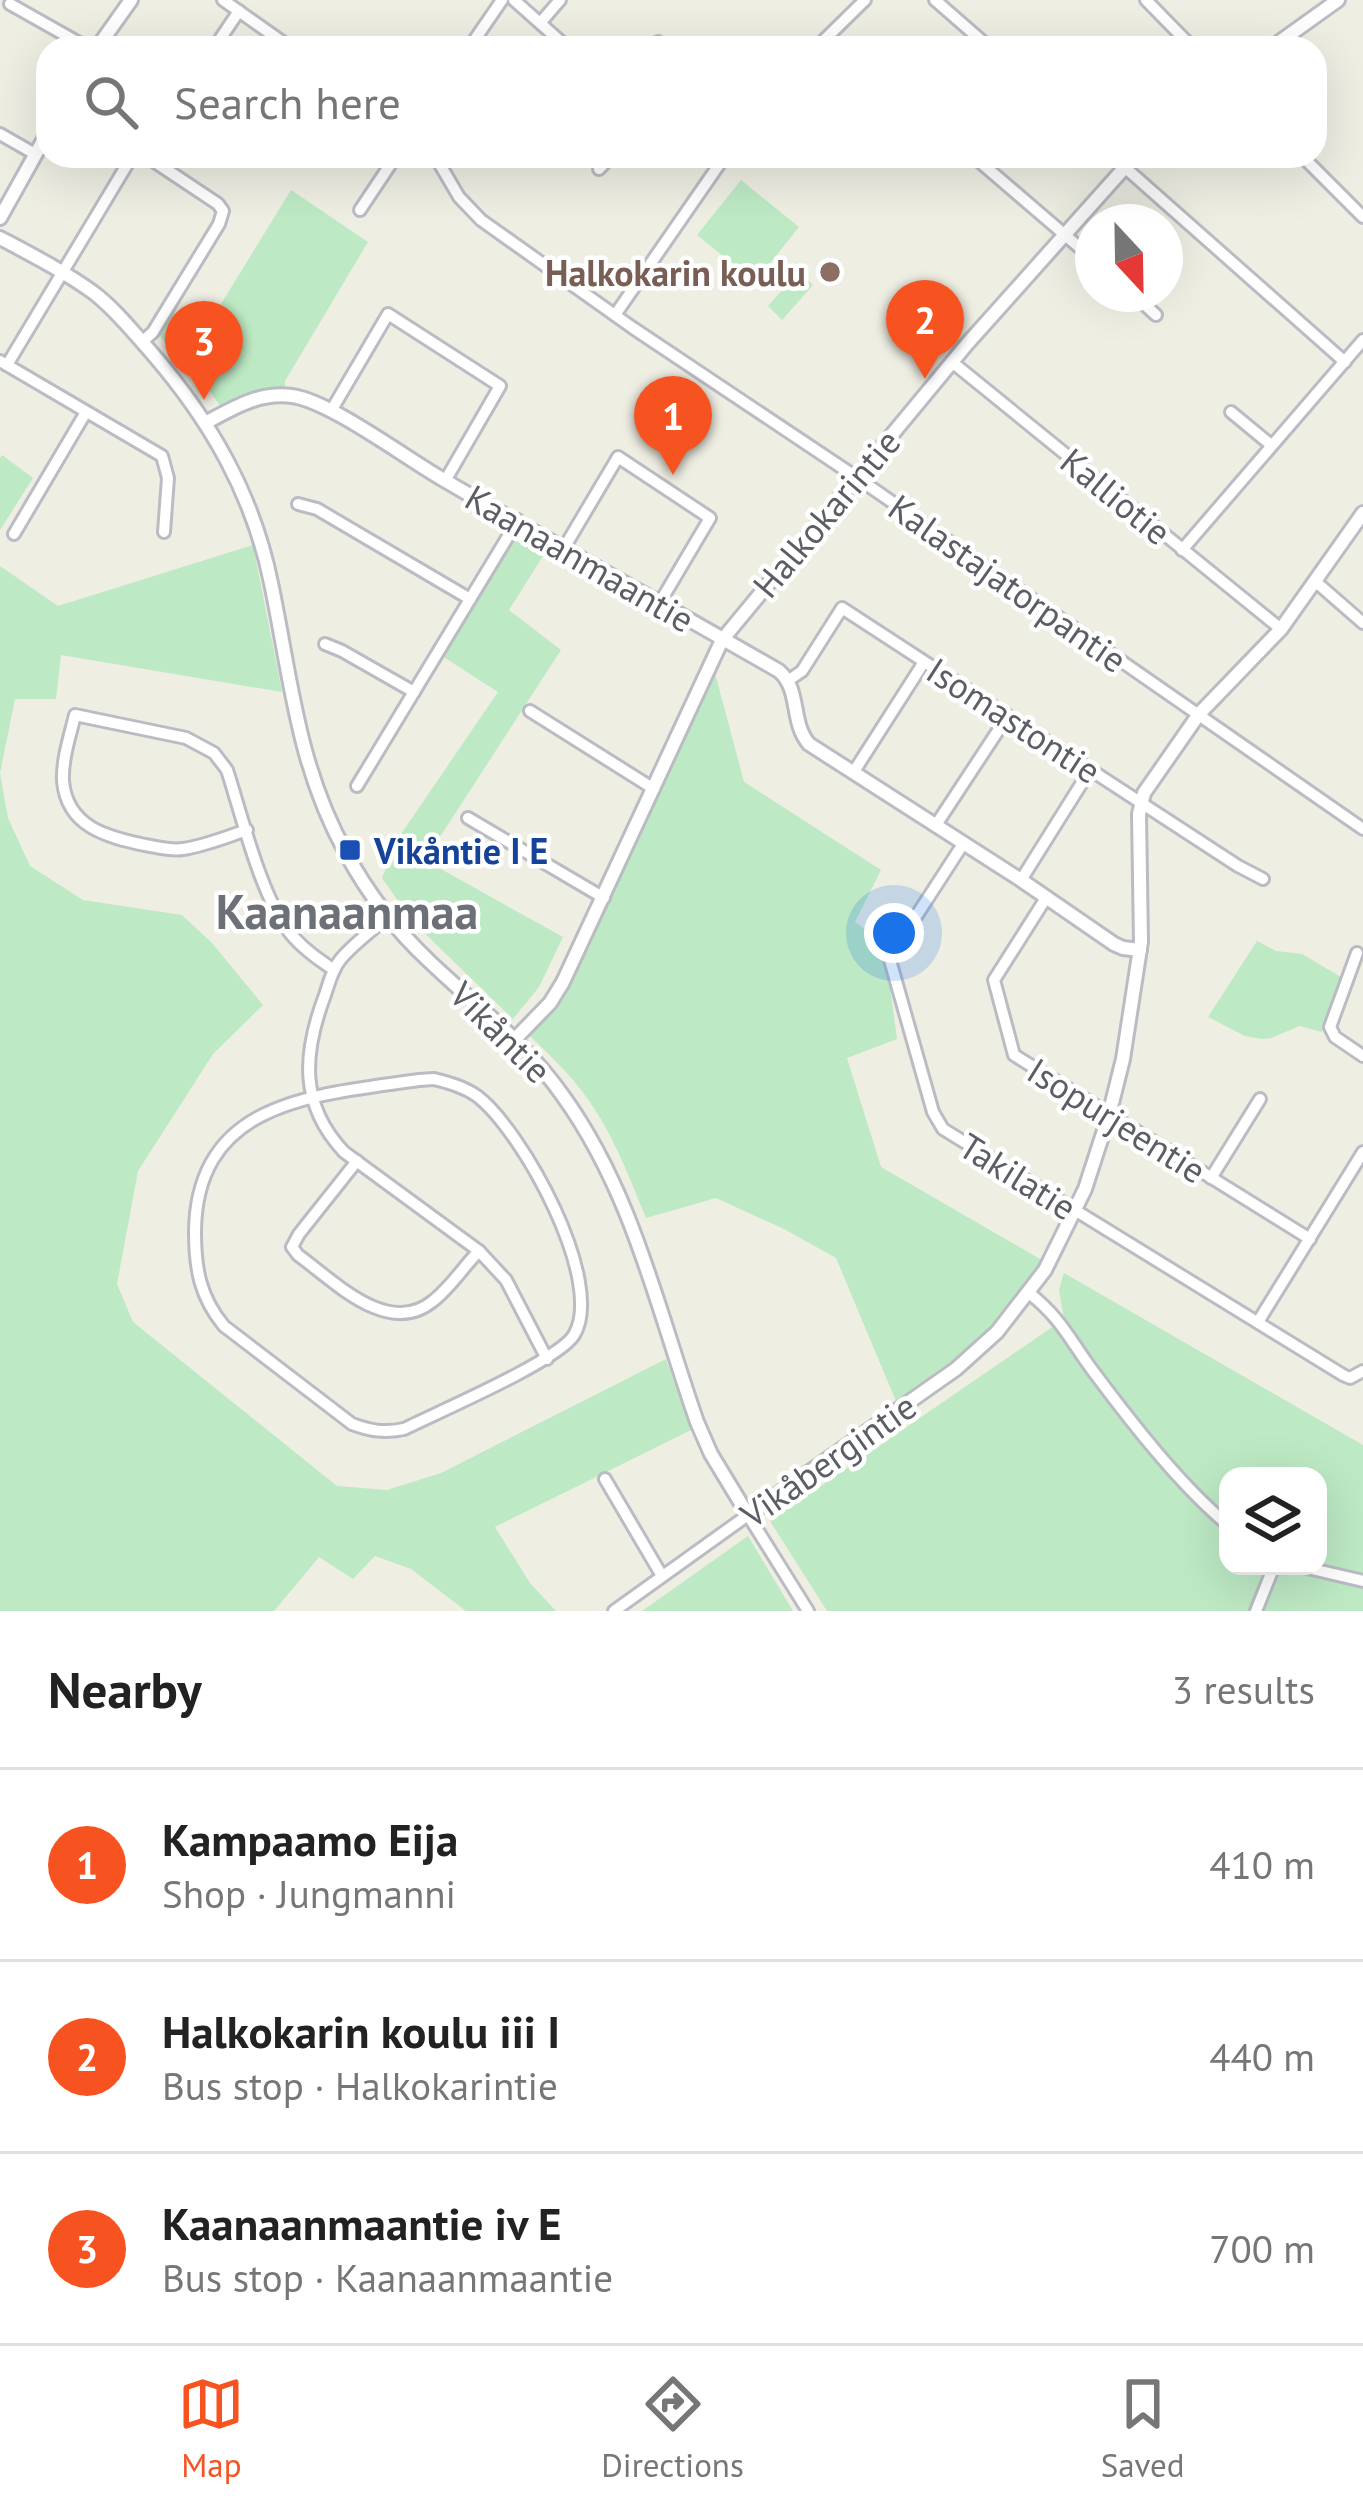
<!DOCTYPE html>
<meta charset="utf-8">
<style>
body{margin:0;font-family:"PT Sans",sans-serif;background:#f6f6f6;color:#222}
.controls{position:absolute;right:36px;bottom:36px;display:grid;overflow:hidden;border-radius:24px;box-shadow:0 12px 48px #0002}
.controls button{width:108px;height:108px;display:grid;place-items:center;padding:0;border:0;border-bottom:3px solid #e0e0e0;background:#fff;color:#222;font:60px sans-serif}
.compass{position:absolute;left:1075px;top:204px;width:108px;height:108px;border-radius:50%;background:#fff;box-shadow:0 12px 48px #0002;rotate:158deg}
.you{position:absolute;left:894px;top:933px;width:42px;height:42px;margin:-30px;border:9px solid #fff;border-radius:50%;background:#1a73e8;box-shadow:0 0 0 18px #1a73e833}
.badge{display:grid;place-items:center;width:78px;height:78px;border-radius:50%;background:#f75321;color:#fff;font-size:39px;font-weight:700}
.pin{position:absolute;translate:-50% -99px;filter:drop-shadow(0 3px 6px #0008)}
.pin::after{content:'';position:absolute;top:63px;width:42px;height:36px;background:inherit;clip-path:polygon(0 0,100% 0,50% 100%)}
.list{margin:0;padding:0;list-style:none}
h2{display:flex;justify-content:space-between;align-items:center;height:156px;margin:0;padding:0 48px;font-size:51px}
h2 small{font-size:39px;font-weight:400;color:#767676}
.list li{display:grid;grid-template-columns:78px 1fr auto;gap:36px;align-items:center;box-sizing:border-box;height:192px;padding:0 48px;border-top:3px solid #e0e0e0}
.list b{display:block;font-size:45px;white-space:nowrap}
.list p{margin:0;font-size:39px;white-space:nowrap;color:#767676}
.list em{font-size:39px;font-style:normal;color:#767676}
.icon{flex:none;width:66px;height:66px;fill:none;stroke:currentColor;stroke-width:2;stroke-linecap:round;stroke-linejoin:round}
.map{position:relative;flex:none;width:1363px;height:1611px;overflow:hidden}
.search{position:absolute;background:#fff;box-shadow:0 12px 48px #0002;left:36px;right:36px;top:36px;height:132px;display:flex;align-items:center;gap:30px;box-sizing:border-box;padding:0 42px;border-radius:36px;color:#767676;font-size:45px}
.sheet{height:732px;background:#fff}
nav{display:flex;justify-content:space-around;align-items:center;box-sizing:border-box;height:168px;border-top:3px solid #e0e0e0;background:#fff;font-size:33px;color:#767676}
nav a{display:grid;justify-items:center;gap:6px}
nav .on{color:#f75321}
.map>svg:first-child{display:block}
.green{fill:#bde9c4;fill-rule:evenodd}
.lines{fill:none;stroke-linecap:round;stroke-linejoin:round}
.minor-casing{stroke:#bbbcc3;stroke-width:16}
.tertiary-casing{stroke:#bbbcc3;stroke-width:18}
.minor{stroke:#fff;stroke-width:10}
.tertiary{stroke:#fff;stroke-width:12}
.education-dot{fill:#8d6e63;stroke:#fff;stroke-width:4.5}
.transit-dot{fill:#1a4fb4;stroke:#fff;stroke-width:4.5}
.labels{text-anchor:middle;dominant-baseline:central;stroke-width:9;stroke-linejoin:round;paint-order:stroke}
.education-label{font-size:36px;font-weight:bold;fill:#785e54;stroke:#fff;text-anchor:end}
.street-label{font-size:36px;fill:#5b5e65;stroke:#fff}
.transit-label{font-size:36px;font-weight:bold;fill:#164399;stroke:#fff;text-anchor:start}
.district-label{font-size:48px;font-weight:bold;fill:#6c7077;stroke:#fff}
</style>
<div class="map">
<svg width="1363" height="1611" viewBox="0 0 1363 1611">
<rect width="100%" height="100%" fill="#efeee3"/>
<!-- green -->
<g class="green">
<polygon points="741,180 799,227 755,282 697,235"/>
<polygon points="291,190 368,242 285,381 285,390 253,392 221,407 209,390 182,366 158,333 171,311 205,330"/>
<polygon points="798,272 813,285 782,320 768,306"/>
<polygon points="2,455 33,478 0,530 0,458"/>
<polygon points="511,538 543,556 509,610 561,650 434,846 439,868 563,937 539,987 513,1019 413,922 382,878 399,837 498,692 442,656"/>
<polygon points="253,545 282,692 61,655 56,699 15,699 0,773 8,818 30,866 83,900 182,915 212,943 263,1005 213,1054 138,1171 117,1284 133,1322 337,1486 387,1490 441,1473 666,1359 691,1430 495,1527 530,1583 556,1611 466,1611 411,1569 375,1556 353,1579 319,1557 274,1611 0,1611 0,566 58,606"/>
<path d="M714,669L744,782L881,870L855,922L884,943L897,1039L847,1058L881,1167L1042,1260L985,1333L954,1362L898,1406L836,1258L784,1229L716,1198L646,1218C628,1174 611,1128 581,1090C566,1070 546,1052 528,1034L555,1009Z"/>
<polygon points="1257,941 1276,951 1302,954 1341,977 1327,1026 1322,1032 1300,1026 1271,1038 1262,1039 1245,1036 1208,1017"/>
<path d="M1064,1273L1363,1445V1611H827L770,1521L1064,1319L1059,1290ZM1228,1476H1318V1566H1228Z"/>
<polygon points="748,1536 793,1611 642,1611"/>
</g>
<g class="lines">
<!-- minor casing -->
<g class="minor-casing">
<g id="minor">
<polyline points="223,0 291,48"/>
<polyline points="514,0 568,48"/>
<polyline points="935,0 990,48"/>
<polyline points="1146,0 1193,48"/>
<polyline points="10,4 88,48"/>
<polyline points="541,22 560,0"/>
<polyline points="214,48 239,11"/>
<polyline points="469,48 502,0"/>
<polyline points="654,48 658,42"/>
<polyline points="816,48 865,0"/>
<polyline points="0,134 35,154"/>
<polyline points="435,156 459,197 481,220 633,328 856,477 1363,829"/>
<polyline points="973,156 1093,259"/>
<polyline points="1112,156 1345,362"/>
<polyline points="1302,156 1363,217"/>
<polyline points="599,169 611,156"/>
<polyline points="360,210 396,156"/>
<polyline points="1133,294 1156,315"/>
<polyline points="615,315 725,156"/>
<polyline points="142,342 153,332 219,224 223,211 218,204 146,156"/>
<polyline points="0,361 162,456 168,478 164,532"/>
<polyline points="952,362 1281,629"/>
<polyline points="7,365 128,163 135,156"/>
<polyline points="331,411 388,314 500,386 445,481"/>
<polyline points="1231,412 1271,445"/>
<polyline points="298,504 317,509 470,599"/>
<polyline points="14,534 86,412"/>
<polyline points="564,548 618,457 710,518 659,604"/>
<polyline points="1182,550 1363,340"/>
<polyline points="1316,582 1363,623"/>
<polyline points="325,644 342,651 414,692"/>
<polyline points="789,680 802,671 842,608 1238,866 1263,879"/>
<polyline points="530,711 654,789"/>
<polyline points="853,773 924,662"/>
<polyline points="357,786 518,520"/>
<polyline points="468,818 604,898"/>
<polyline points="936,825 1007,717"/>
<path d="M247,830C226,837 204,846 183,849C170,851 158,847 145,845C107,837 67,827 63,781C62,759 70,736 75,715L186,738L214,753L227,770C242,816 261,897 290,933C302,948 318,959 334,970"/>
<polyline points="963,844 891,955 890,960 933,1112 943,1129 1343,1375 1350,1378 1363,1371"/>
<polyline points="1021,880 1090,770"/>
<polyline points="1046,898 994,980 1014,1055 1310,1239"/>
<path d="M388,916C373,930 353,944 340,960C332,970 329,983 325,995C303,1053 299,1104 344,1152L479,1251L506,1280L547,1359"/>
<polyline points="1357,953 1330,1027 1335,1037 1363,1056"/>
<path d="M434,1079C450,1083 464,1087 477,1096C522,1130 606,1282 574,1335C558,1361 438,1412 404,1429C384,1433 371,1431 352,1424L224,1326C200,1297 195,1269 195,1232C196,1099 318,1095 419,1080Z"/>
<path d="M357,1161L299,1234L292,1247L298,1255C334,1281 388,1338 433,1301C451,1287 464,1266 479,1251"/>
<polyline points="1211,1178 1260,1099"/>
<path d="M1029,1293C1061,1318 1070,1340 1093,1371C1131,1422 1180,1485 1228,1525"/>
<polyline points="1258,1322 1363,1152"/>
<polyline points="605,1479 662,1576"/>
<polyline points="1299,1566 1363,1581"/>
<polyline points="614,1611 748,1515 808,1611"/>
<polyline points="1256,1611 1274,1566"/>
</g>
</g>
<!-- tertiary casing -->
<g class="tertiary-casing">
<g id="tertiary">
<polyline points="97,48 131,0"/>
<polyline points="1271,48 1338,0"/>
<polyline points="0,218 48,132"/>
<path d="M0,238C32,255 65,272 94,293C116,310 133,332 151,352C210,420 253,494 271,583C291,678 297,765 346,853C367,892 396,930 429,961C475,1005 526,1043 563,1096C633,1193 658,1311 697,1422L711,1454L748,1515L956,1369L997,1332L1045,1270L1085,1189L1109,1115L1123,1059L1141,942L1139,814L1144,793L1199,714L1281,629L1363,513"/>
<path d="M207,422C235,407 259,392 292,396C330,401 407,459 444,480C555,545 668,607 779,671C801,690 790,722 809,744L1021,880L1114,944L1123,948L1140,950"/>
<polyline points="515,1039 550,1003 563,982 722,640 967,344 1135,156"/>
</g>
</g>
<!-- minor -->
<use href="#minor" class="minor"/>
<!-- tertiary -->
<use href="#tertiary" class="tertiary"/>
</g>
<!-- markers -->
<circle class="education-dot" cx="830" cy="272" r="12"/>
<rect class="transit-dot" x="338" y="838" width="24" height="24" rx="6"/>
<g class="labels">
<!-- education labels -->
<g class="education-label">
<text x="806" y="272">Halkokarin koulu</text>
</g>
<!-- street labels -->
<g class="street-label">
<text transform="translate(1116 496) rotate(39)">Kalliotie</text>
<text transform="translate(826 513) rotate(-50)">Halkokarintie</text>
<text transform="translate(580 558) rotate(30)">Kaanaanmaantie</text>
<text transform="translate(1008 583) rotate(35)">Kalastajatorpantie</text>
<text transform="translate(1014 720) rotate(33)">Isomastontie</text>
<text transform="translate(501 1032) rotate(45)">Vikåntie</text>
<text transform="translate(1117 1120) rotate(32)">Isopurjeentie</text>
<text transform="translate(1018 1176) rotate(32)">Takilatie</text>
<text transform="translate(828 1460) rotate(-35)">Vikåbergintie</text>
</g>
<!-- transit labels -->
<g class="transit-label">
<text x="374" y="850">Vikåntie I E</text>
</g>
<!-- district labels -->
<g class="district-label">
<text x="347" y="911">Kaanaanmaa</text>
</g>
</g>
</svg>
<div class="controls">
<button><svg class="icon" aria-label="layers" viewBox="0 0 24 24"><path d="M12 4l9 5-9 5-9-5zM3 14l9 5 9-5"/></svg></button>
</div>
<svg class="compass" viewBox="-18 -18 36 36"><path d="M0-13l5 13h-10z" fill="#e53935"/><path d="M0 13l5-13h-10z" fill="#767676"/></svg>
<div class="you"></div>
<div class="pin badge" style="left:673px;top:475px">1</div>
<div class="pin badge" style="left:925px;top:379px">2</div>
<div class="pin badge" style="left:204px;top:400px">3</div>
<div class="search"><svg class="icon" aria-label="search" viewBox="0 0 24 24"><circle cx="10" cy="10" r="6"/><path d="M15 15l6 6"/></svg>Search here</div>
</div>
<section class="sheet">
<h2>Nearby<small>3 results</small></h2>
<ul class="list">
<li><span class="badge">1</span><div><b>Kampaamo Eija</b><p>Shop · Jungmanni</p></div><em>410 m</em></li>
<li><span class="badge">2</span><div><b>Halkokarin koulu iii I</b><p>Bus stop · Halkokarintie</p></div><em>440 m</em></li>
<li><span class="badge">3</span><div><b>Kaanaanmaantie iv E</b><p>Bus stop · Kaanaanmaantie</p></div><em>700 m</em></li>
</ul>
</section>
<nav>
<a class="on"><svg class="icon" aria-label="map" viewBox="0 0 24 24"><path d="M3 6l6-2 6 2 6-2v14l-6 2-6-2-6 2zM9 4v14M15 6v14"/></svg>Map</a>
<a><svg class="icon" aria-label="directions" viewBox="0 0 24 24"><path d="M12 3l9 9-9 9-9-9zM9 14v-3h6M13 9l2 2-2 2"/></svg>Directions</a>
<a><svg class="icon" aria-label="saved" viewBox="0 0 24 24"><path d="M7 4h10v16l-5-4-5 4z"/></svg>Saved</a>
</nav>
